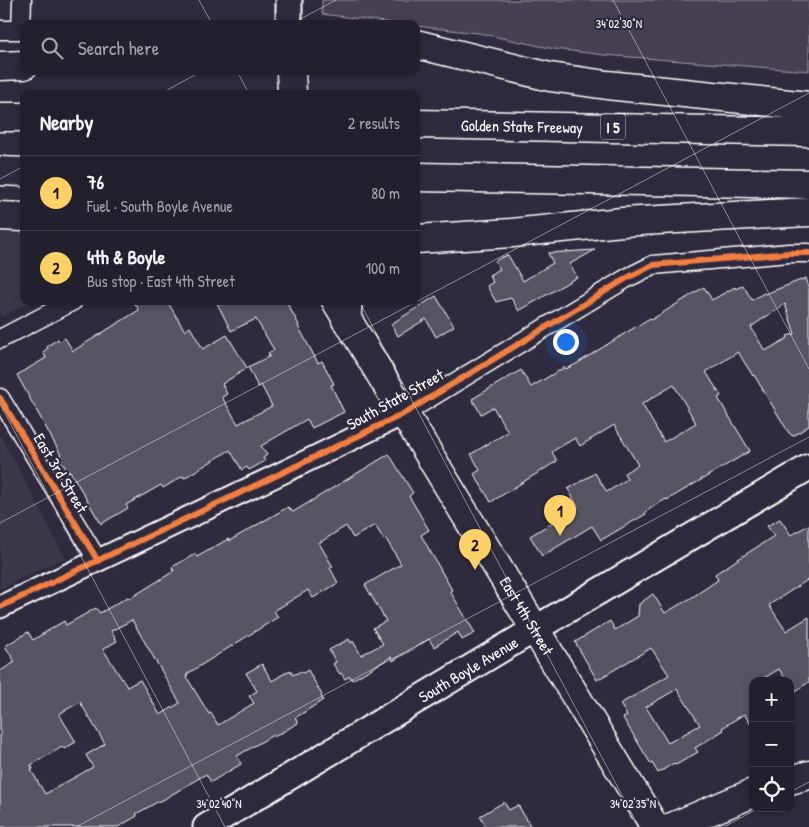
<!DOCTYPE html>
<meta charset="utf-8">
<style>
body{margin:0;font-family:"Patrick Hand",sans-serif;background:#2f2d3a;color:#f1f3f6}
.controls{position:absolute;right:15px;bottom:15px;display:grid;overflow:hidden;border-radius:10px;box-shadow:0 2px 8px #0003}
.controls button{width:45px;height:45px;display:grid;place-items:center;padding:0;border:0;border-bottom:1px solid #403e4a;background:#23202e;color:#f1f3f6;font:25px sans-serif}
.you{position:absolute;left:565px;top:341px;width:18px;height:18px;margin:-12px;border:4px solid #fff;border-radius:50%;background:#1a73e8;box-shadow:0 0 0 8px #1a73e833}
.badge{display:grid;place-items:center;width:32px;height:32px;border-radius:50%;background:#ffd166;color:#111;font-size:16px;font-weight:700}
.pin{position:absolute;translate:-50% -41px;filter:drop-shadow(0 1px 2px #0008)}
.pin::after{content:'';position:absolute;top:26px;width:18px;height:15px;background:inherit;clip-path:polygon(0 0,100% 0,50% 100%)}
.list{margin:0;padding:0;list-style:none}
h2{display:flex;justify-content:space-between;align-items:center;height:65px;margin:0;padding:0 20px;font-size:21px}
h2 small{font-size:16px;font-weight:400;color:#a3a3aa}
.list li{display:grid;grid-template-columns:32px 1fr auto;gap:15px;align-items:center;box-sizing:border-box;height:75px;padding:0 20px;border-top:1px solid #403e4a}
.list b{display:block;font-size:19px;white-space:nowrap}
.list p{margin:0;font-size:16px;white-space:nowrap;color:#a3a3aa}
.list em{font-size:16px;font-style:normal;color:#a3a3aa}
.icon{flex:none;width:28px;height:28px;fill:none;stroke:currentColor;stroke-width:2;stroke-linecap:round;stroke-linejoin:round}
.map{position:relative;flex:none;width:809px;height:827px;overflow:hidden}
.search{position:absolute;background:#23202e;box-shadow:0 2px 8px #0003;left:20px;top:20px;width:400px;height:55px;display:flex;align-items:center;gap:12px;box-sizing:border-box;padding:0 18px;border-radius:10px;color:#a3a3aa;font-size:19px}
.panel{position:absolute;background:#23202e;box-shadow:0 2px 8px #0003;left:20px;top:90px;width:400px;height:215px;border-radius:10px}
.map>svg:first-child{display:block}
.built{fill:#3c3749}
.green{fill:#464152;stroke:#a2a0a8}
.building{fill:#595564;stroke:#fff;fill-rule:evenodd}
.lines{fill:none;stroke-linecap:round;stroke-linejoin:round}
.minor-casing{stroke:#fff;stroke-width:21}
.tertiary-casing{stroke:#fff;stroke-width:25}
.secondary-casing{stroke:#fff;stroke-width:29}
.primary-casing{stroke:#fff;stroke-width:31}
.motorway-casing{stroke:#fff;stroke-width:31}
.minor{stroke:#2f2a3d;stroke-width:18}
.tertiary{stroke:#2f2a3d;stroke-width:21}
.secondary{stroke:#2f2a3d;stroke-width:25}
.primary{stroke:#2f2a3d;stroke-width:28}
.motorway{stroke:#2f2a3d;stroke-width:28}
.cycleway-casing{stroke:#2f2a3d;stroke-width:9}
.cycleway{stroke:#f27e40;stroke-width:6}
.ticks{fill:none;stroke:#fff;stroke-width:1;stroke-opacity:0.45}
.labels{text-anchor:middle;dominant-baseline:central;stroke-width:4.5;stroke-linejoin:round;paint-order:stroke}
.shield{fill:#2f2a3d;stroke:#c1bfc5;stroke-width:1}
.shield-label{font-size:15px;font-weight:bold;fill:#fff}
.street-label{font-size:16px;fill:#fff;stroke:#2f2a3d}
.ticks-label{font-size:12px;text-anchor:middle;fill:#fff;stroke:#2f2a3d;stroke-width:4.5;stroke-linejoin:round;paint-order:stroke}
</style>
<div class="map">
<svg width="809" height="827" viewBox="0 0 809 827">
<rect width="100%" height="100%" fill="#2f2a3d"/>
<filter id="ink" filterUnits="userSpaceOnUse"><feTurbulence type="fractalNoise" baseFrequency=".02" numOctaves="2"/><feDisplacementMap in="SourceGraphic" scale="10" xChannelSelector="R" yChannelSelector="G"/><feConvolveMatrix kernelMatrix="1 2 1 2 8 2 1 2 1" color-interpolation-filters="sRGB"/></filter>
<g filter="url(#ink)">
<!-- built -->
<g class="built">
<polygon points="0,228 24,229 24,301 32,301 0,317"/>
<polygon points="0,434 65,557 0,589"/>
</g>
<!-- green -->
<polygon class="green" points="322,0 809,0 809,71 605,55 554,49 478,33 416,26 416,24 401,24 322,14"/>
<!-- building -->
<g class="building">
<polygon points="595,250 570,264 577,277 519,311 511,298 496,302 487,286 493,282 489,275 500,269 495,261 502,257 508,255 523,281 553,263 548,253"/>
<path d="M806,278L809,288V426L793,436L789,433L754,375L753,376L738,352L706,372L721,396L718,398L750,451L667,500L666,499L645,512L646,514L601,540L592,526L542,556L530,536L578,507L568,489L595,473L607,492L627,479L624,473L638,465L614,425L580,446L575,438L553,451L552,452L557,461L491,502L474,474L480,470L471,454L508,432L493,407L481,414L472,399L521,370L531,387L565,367L566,369L576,364L616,339L650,318L651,320L704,287L712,300L735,287L736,289L743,285L752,300L764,293L765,294ZM785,304L795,334L787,336L788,338L765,351L751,327ZM674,385L696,423L664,442L642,404Z"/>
<polygon points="436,296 454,326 436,337 426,319 398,336 391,324"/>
<polygon points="133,301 167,301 185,331 190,327 203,349 227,335 247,368 222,384 227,394 222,397 238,424 272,406 261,385 258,387 248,367 270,356 268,353 274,350 256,319 231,331 216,301 286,301 299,325 298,326 318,363 322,361 334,384 331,385 344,412 312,428 307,419 261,446 267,455 263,458 265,461 249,470 247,467 242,470 230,450 184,478 183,476 163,488 161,485 126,505 128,508 101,524 70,471 68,472 58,456 61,455 17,375 46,358 43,352 48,348 47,346 58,339 60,342 65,338 73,351 139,310"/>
<path d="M389,454L413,493L409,496L429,530L421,535L452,590L450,591L475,633L462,640L458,632L434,647L429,639L393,661L391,657L352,680L350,676L345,679L341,673L340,674L333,664L336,662L329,650L349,639L351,643L353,641L361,655L383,644L373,628L386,621L365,585L401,564L386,539L384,540L375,525L353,538L346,526L319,543L333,567L330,568L338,583L313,598L308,590L274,611L278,617L187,674L188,675L186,676L209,714L211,713L218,725L254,703L249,696L257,691L246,673L262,664L272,681L290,670L293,675L301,671L303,673L308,670L322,695L321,696L323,700L295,718L298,723L274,737L273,735L237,756L241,764L211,782L206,774L161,801V800L136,814L137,816L118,827H0V671L15,662L5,646L28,632L33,640L64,621L66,625L96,608L100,613L128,597L129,599L174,571L172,567L195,554L197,557L228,539L229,541L288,507L293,512ZM132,620L180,703L160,715L140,680L127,687L103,649L117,641L111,631ZM80,702L105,744L86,755L93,767L45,794L31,770L33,769L31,765L62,747L64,749L76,742L59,714Z"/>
<path d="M780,519L791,535L809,525V579L769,605L786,631L809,617V682L794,692L790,686V681H787L779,669L759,681H753V728L744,714L722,728L724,730L695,748L698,752L676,765L674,763L658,773L652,763L651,764L623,718L627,716L620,704L669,675L651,648L597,680L575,642L610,621L615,630L638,616L639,604L653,594L665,613L691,598L718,580L715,574L774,536L767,526ZM677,689L700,725L668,743L646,707Z"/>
<polygon points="504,802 509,810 518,805 531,827 486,827 480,816"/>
</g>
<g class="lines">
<!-- minor casing -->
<g class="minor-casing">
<g id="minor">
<polyline points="0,30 24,30"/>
<polyline points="21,30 22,0"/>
<polyline points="0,339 73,301"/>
<polyline points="0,398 98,561"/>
<polyline points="403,414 627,278 653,265 789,253 809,253"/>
</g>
</g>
<!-- tertiary casing -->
<g class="tertiary-casing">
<polyline id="tertiary" points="0,607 288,470 403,414"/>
</g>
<!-- secondary casing -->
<g class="secondary-casing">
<g id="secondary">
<polyline points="289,0 289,24"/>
<path id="s1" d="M206,827L535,629L809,467"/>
</g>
</g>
<!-- primary casing -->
<g class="primary-casing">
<g id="primary">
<polyline points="291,71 292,94"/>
<path id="s2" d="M336,301L655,827"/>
</g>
</g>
<!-- motorway casing -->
<g class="motorway-casing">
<g id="motorway">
<polyline points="416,44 550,77 607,85 809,106"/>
<polyline points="0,66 24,65"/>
<polyline points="0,117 24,117"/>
<path id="s3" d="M416,124L809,132"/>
<polyline points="0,171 24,172"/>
<polyline points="416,177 809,184"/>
<polyline points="0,216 24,217"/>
<polyline points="416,239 512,233 622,222 809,212"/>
<polyline points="346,320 348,301"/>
<polyline points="790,780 809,775"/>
<polyline points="672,827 753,793"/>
</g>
</g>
<!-- minor -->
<use href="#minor" class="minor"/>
<!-- tertiary -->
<use href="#tertiary" class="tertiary"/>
<!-- secondary -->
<use href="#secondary" class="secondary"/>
<!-- primary -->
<use href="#primary" class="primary"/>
<!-- motorway -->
<use href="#motorway" class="motorway"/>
<!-- cycleway casing -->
<g class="cycleway-casing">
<g id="cycleway">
<polyline points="0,398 98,561"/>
<polyline points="0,607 288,470 403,414 627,278 653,265 789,253 809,253"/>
</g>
</g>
<!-- cycleway -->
<use href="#cycleway" class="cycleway"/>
</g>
</g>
<!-- ticks -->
<path class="ticks" d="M199,0L212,24M613,0L809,369M291,24L336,0M237,71L249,94M160,94L202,71M0,179L24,166M359,301L639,827M0,404L225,827M0,523L809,93M790,792L809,782M76,827L809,437M724,827L759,808"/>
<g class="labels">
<!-- shield labels -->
<rect class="shield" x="600.5" y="114.5" width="25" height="25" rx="4"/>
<g class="shield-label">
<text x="613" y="127">I 5</text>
</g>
<!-- street labels -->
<g class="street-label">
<text stroke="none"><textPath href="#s3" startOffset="106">Golden State Freeway</textPath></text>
<text transform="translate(395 399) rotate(-29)">South State Street</text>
<text transform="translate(61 473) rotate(59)">East 3rd Street</text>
<text stroke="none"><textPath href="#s2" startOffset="368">East 4th Street</textPath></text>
<text stroke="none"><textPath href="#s1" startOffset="306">South Boyle Avenue</textPath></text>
</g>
</g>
<g class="ticks-label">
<text x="619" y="28">34°02'30"N</text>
<text x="219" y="808">34°02'40"N</text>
<text x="633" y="808">34°02'35"N</text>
</g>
</svg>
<div class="controls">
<button>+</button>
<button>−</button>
<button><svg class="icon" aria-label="locate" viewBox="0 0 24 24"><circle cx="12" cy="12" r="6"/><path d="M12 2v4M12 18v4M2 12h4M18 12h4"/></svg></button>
</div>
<div class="you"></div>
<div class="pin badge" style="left:560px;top:536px">1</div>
<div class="pin badge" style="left:475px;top:570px">2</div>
<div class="search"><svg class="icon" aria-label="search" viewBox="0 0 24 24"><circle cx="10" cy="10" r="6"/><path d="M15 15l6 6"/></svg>Search here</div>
<section class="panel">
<h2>Nearby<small>2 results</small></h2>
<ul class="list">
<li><span class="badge">1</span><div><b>76</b><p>Fuel · South Boyle Avenue</p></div><em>80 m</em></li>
<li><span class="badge">2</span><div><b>4th &amp; Boyle</b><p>Bus stop · East 4th Street</p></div><em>100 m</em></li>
</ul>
</section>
</div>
